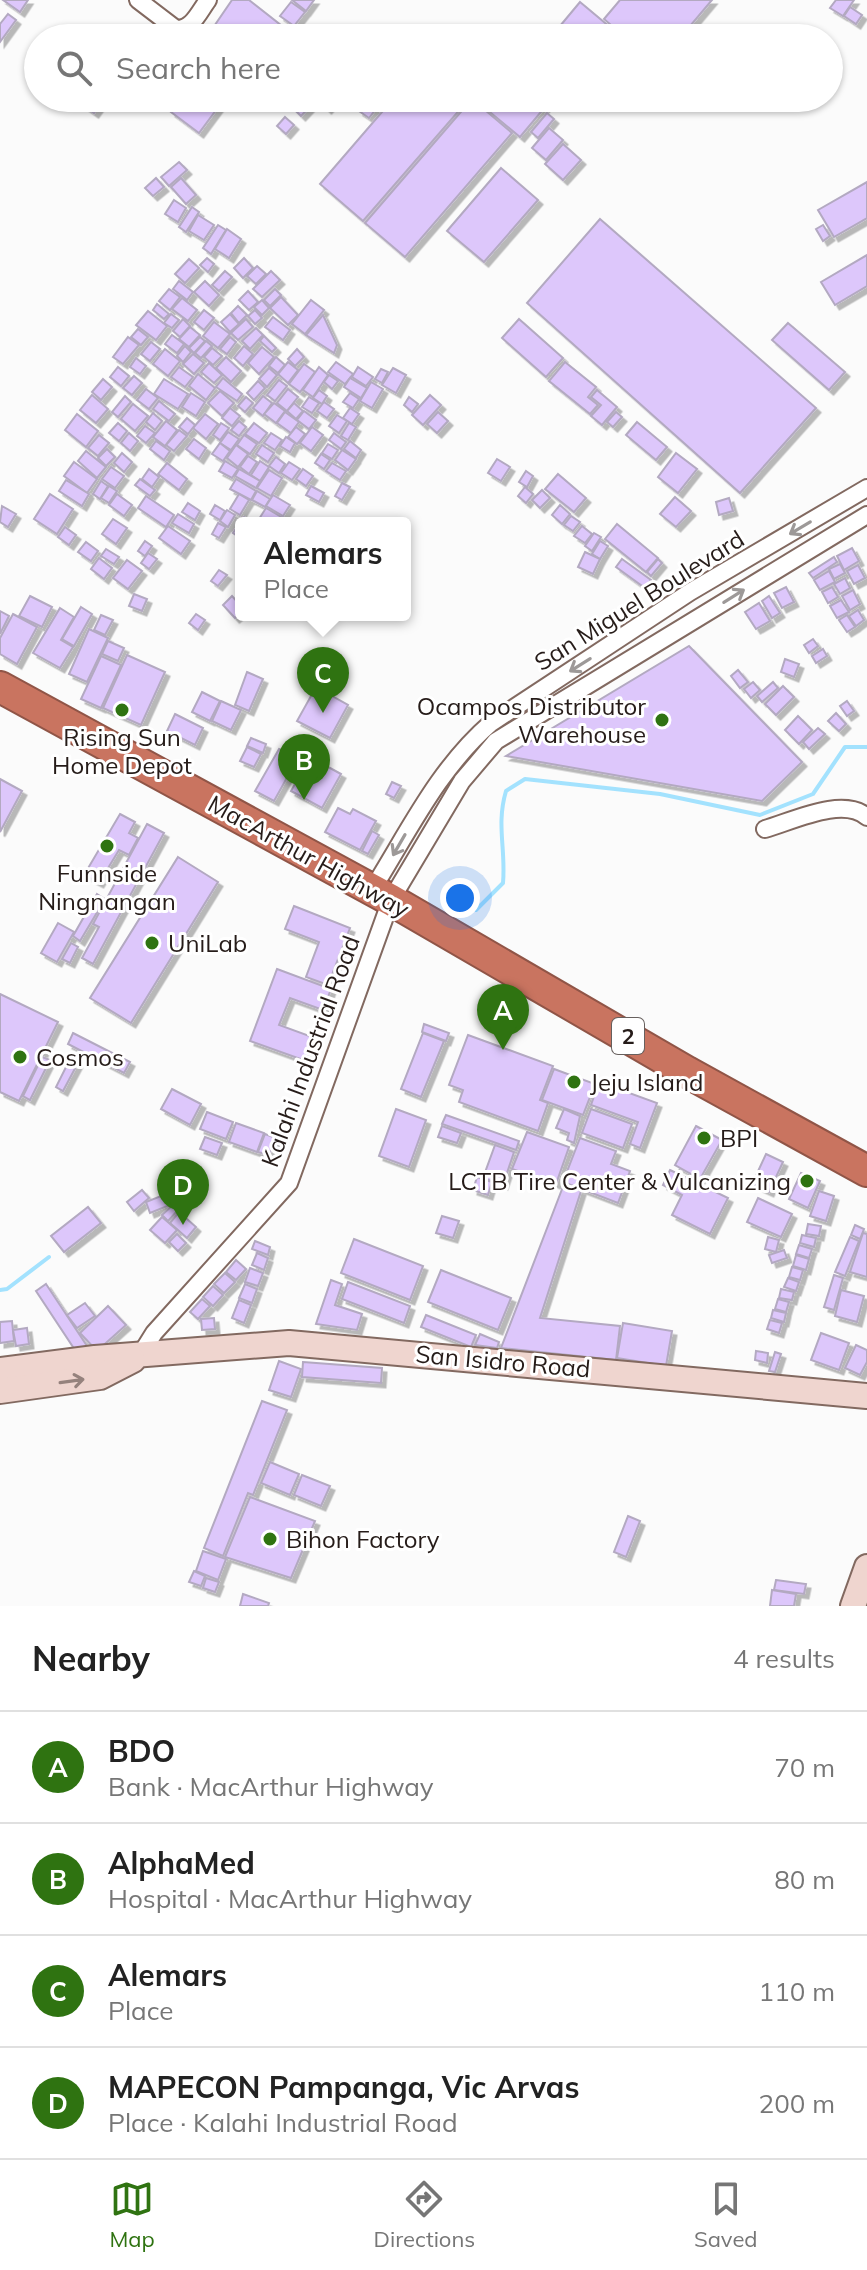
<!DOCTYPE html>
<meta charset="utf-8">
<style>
body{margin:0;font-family:Mulish,sans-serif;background:#f2f2f2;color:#222}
.you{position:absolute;left:460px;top:898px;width:28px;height:28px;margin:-20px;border:6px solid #fff;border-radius:50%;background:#1a73e8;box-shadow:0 0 0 12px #1a73e833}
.badge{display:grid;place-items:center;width:52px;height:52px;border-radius:50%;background:#2f7311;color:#fff;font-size:26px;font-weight:700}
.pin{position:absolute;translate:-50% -66px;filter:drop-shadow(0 2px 4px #0008)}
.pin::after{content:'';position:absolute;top:42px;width:28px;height:24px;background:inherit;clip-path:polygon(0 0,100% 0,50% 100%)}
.popup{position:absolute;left:235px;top:517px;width:176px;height:104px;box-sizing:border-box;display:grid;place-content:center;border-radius:8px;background:#fff;filter:drop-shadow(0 2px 6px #0005);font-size:26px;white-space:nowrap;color:#767676}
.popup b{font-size:30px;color:#222}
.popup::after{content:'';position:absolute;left:50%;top:100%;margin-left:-16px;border:16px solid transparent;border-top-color:#fff}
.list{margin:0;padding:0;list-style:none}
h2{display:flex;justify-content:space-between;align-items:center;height:104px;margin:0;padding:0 32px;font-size:34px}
h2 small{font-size:26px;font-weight:400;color:#767676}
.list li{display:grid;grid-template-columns:52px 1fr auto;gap:24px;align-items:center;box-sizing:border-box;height:112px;padding:0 32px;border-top:2px solid #e0e0e0}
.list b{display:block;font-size:30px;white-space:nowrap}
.list p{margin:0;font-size:26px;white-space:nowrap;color:#767676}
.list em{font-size:26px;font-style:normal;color:#767676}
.icon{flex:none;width:44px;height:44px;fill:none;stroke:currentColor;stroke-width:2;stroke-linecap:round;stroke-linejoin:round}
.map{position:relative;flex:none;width:867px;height:1606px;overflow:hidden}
.search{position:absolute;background:#fff;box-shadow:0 2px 6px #0004;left:24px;right:24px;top:24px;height:88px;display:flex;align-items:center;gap:20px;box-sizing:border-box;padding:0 28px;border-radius:44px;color:#767676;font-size:30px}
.sheet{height:552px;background:#fff}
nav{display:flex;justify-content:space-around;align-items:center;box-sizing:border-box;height:112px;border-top:2px solid #e0e0e0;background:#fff;font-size:22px;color:#767676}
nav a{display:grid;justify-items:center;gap:4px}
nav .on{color:#2f7311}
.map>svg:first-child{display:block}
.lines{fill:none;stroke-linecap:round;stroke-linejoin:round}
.stream{stroke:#a3e2fe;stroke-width:4}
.building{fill:#ddc7fb;stroke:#b3a9c1;stroke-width:2;filter:url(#shadow)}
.street-casing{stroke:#826960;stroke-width:20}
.secondary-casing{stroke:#826960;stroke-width:28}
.highway-casing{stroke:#905547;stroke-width:34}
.street{stroke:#fff;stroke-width:16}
.secondary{stroke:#efd5cf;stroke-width:24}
.highway{stroke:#c97460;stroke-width:30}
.oneway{stroke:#9d9998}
.oneway2{stroke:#95827d}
.poi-dot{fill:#2f7311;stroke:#fff;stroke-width:3}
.labels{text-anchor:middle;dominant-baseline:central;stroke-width:6;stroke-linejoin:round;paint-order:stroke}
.shield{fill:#fff;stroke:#67605e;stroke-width:2}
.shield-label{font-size:22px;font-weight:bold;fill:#261c19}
.street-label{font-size:24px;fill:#261c19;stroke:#fff}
.poi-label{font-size:24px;fill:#261c19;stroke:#fff;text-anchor:start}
</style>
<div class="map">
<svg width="867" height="1606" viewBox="0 0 867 1606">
<defs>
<filter id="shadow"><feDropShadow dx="4.5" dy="4.5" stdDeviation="0" flood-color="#0004"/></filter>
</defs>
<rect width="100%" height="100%" fill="#fbfbfb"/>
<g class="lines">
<!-- stream -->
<g class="stream">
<path d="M476,910L503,883C506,849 496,825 506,791L525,779L660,794L760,815L813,794L845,747H867"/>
<polyline points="0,1290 7,1289 49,1257"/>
</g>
</g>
<!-- building -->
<g class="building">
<polygon points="3,0 28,0 20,12"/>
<polygon points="232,0 249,0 282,26 272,38 206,38"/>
<polygon points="292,0 314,0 306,11"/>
<polygon points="620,0 712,0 680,38 626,38 604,19"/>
<polygon points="836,0 854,0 843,16 830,8"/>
<polygon points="291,2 305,12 294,26 280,16"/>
<polygon points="580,2 623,38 574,38 560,26"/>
<polygon points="850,7 862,15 856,24 844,16"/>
<polygon points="8,14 16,20 0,42 0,24"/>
<polygon points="73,98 105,98 94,113"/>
<polygon points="182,98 225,98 199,133 171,112"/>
<polygon points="297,98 315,98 317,99 301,116 290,105"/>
<polygon points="316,98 337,98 327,109"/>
<polygon points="394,98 470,98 363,221 320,184"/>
<polygon points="494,98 548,98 551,100 520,137 485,108"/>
<polygon points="472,99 512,133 405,257 365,223"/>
<polygon points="366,102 376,109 369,118 359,111"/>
<polygon points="547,113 554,119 538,138 531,132"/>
<polygon points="285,117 294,125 286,134 277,126"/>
<polygon points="549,128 563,140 546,160 532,148"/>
<polygon points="563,144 581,160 563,180 545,164"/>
<polygon points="179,162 187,170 169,186 161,177"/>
<polygon points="501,168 538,200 484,262 447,231"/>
<polygon points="156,178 164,187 153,196 145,188"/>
<polygon points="181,178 196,195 186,204 171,187"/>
<polygon points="867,182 867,218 834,237 818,210"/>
<polygon points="174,200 186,208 178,222 165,214"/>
<polygon points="192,207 199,212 186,232 179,227"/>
<polygon points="198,215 214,225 204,240 189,231"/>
<polygon points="600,219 816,408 740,493 527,303"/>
<polygon points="218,225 226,230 211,254 203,248"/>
<polygon points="823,225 830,236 823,241 816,229"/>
<polygon points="227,229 241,239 229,258 215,249"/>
<polygon points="867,255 867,286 835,305 821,282"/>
<polygon points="207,258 214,264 208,272 200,265"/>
<polygon points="244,258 253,268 243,278 234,268"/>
<polygon points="189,259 199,268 185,283 175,274"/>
<polygon points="257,266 266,274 256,284 247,276"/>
<polygon points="225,271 232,277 219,291 212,285"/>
<polygon points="271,271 280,280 262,297 253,289"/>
<polygon points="179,281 193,292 187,300 173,289"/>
<polygon points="205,281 219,295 209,306 194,292"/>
<polygon points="169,289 180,297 170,310 159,301"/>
<polygon points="275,289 281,295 270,306 264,300"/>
<polygon points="248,291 258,302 249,310 239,300"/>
<polygon points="281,297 298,315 288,325 270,308"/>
<polygon points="182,298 197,310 188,321 172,309"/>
<polygon points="262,300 269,308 262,315 254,307"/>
<polygon points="311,300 324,310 305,334 292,324"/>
<polygon points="157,304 169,314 164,319 153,310"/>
<polygon points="238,306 247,315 239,323 231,313"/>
<polygon points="204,310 214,318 204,330 194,322"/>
<polygon points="255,310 262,318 255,324 248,316"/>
<polygon points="148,311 167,326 156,340 136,325"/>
<polygon points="171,314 179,320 172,328 164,323"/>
<polygon points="230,314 239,324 230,332 221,322"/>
<polygon points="323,315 337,345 334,353 306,335"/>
<polygon points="273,317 290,330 283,340 265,327"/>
<polygon points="183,319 190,326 180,337 173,331"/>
<polygon points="246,319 253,327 238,340 231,333"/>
<polygon points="519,319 563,358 546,377 502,338"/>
<polygon points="214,322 230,334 218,348 203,336"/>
<polygon points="788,323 845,372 829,390 772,340"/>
<polygon points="190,327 200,335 189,347 179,339"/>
<polygon points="256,328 263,335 250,349 242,341"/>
<polygon points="138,329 148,337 141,345 131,337"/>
<polygon points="172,335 184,344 177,353 165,344"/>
<polygon points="264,336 276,348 272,352 260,341"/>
<polygon points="128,337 139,345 123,364 113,357"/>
<polygon points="200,337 205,341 194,353 189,348"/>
<polygon points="230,337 236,342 227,354 220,349"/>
<polygon points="206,341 212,346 201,358 195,353"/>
<polygon points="151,342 160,349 150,361 141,354"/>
<polygon points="185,346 191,352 183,362 177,356"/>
<polygon points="244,346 253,354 243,366 234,358"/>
<polygon points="262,347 274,357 259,374 248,363"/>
<polygon points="212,348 222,356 213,365 204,357"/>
<polygon points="165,349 180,361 168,376 153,364"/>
<polygon points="297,349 304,357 295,366 288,359"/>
<polygon points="193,354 204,363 194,374 183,364"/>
<polygon points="226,357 241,371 231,382 216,368"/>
<polygon points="276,357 285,365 278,373 269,366"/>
<polygon points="136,358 146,366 140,374 130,367"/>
<polygon points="288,362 298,370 288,383 278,374"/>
<polygon points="336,362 353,374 345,384 328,372"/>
<polygon points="565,362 596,387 588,397 598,405 590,414 549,381"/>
<polygon points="209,363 222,375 214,383 201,372"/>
<polygon points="304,364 315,372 300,392 289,384"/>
<polygon points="118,367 129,376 121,386 110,377"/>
<polygon points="179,367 193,377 185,387 171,377"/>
<polygon points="319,367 328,375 313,397 303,390"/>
<polygon points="358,367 373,377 366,386 352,377"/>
<polygon points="269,368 277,375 267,387 259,379"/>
<polygon points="393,368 406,375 396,393 382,385"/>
<polygon points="381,369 388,372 382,383 375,379"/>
<polygon points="198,374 215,388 206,400 189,386"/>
<polygon points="329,375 338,381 332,389 324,382"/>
<polygon points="134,376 142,383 132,395 123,388"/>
<polygon points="223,378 242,394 237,401 216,387"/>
<polygon points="350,378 367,388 361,398 344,387"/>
<polygon points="103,379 112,387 101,400 92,392"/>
<polygon points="164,379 188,394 178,409 154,394"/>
<polygon points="279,380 287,386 275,401 267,395"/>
<polygon points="258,381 265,388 254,400 247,393"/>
<polygon points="371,382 383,389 372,408 360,401"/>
<polygon points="146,389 158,398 149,409 137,400"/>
<polygon points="288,389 298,397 287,411 277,403"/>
<polygon points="319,390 327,396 322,404 313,398"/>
<polygon points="597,390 617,407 602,425 591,416 601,405 591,397"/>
<polygon points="220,391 234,403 222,416 208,403"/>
<polygon points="191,393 205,402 196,416 182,407"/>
<polygon points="350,393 359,399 353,408 343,402"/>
<polygon points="92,395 108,409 96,423 80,410"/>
<polygon points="430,395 441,405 423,425 412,415"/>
<polygon points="125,396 131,402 118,417 112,412"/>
<polygon points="263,396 272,403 263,416 253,408"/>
<polygon points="246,397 253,403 245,412 238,406"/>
<polygon points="309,397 319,403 312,413 302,407"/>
<polygon points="409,397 418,404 412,412 404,405"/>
<polygon points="159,401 175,414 169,421 153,409"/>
<polygon points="324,402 334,409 327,418 317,411"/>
<polygon points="274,403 285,411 276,423 264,414"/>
<polygon points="294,403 303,411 296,419 287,411"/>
<polygon points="133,404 148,416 135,431 121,419"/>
<polygon points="230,408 240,416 232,426 222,418"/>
<polygon points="350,408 359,414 352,424 343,418"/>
<polygon points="304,411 316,420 309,429 297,420"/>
<polygon points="285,412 299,422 291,433 277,423"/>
<polygon points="438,412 448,421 437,433 427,424"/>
<polygon points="616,412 622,417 613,427 607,422"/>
<polygon points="153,413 162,421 155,430 146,422"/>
<polygon points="77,414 98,431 86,447 65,430"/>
<polygon points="205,414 218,424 206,439 193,428"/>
<polygon points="337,415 347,421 339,433 329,426"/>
<polygon points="187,418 195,425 188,434 179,427"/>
<polygon points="166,421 177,430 165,446 153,437"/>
<polygon points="239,421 246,427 239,436 231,430"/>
<polygon points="637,422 667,447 656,460 626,435"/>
<polygon points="118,423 127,431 119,441 109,433"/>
<polygon points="221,423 229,428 220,440 213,435"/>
<polygon points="254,423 267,433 259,443 245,434"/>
<polygon points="349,423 356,427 348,440 341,436"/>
<polygon points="145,426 155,433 146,443 137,436"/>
<polygon points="296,427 305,434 297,444 288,437"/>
<polygon points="312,427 323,435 311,451 300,443"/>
<polygon points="179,430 187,436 174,451 166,445"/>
<polygon points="228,432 239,439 231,450 220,443"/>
<polygon points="129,433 138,441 130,451 121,443"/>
<polygon points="271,433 282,440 275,450 264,443"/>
<polygon points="334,433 346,442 341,449 329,440"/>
<polygon points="99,435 109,443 98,456 88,448"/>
<polygon points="244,435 257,444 250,454 237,445"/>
<polygon points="286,437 295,443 290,452 280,446"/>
<polygon points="194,439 206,448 199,459 186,449"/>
<polygon points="156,441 170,451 164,460 150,449"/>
<polygon points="350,441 361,450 356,458 344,449"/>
<polygon points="220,443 230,451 223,461 212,454"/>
<polygon points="328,444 338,450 332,459 322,453"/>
<polygon points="236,445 248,454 238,467 227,458"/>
<polygon points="262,445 274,453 268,462 256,454"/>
<polygon points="107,449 115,457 106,466 98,458"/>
<polygon points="342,450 356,459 348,470 335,460"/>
<polygon points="86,451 106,467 97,478 78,461"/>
<polygon points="122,453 132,462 124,472 114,463"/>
<polygon points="676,453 697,469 678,493 658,477"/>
<polygon points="321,454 330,460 324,469 315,463"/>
<polygon points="248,456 257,462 249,474 240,467"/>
<polygon points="276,457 285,464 279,473 269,466"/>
<polygon points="497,459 510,467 501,481 488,473"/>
<polygon points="225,461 238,469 232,478 219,471"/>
<polygon points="260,461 269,467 260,481 251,475"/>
<polygon points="74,462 97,479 87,493 64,476"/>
<polygon points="289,462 300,469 292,480 281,473"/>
<polygon points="167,463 187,479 179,490 158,474"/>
<polygon points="332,463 346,471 340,480 326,471"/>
<polygon points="111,467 124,476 115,488 102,479"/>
<polygon points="149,469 159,477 152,487 142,479"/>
<polygon points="239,469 260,481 256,488 235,476"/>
<polygon points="303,469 313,476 306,486 296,479"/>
<polygon points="269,470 282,478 271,496 257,488"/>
<polygon points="526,471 533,476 527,487 519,482"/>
<polygon points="558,474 586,498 574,512 545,489"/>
<polygon points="140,479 155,490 150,496 135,485"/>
<polygon points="236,479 256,491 251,500 230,489"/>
<polygon points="66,480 89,494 82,506 59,491"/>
<polygon points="101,481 108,486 100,499 93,494"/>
<polygon points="342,483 350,487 342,500 335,496"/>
<polygon points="109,486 117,491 109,503 101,498"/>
<polygon points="311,486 324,493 319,502 306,495"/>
<polygon points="525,487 533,494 526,503 518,496"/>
<polygon points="542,490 550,498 540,508 532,500"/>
<polygon points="257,491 270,499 265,507 252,500"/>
<polygon points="50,494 73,509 57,534 34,519"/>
<polygon points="117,494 132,505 124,516 109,505"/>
<polygon points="239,494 249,500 240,515 230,509"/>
<polygon points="273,495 290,505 283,516 266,506"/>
<polygon points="146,496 174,515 166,527 138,508"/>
<polygon points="675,497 691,511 676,527 660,514"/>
<polygon points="729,498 733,511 719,515 716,502"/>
<polygon points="188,503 200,511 195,520 182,512"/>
<polygon points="215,505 225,511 220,520 210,514"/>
<polygon points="560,505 570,514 562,524 552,515"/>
<polygon points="2,506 16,514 8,527 0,522"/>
<polygon points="266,508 283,518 280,523 259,519"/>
<polygon points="227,510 235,515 228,527 220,521"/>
<polygon points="178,514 194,524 189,533 172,523"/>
<polygon points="571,516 580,522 573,531 564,525"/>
<polygon points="244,517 252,522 241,523 240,538 233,533"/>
<polygon points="113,519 127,528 116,544 102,534"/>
<polygon points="218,523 226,527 219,538 212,534"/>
<polygon points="617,524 658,558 646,572 605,539"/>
<polygon points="168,526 190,541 181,554 159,538"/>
<polygon points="582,526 592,534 585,543 574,536"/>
<polygon points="65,527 76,535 69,545 58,537"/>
<polygon points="594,533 601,537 592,551 585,546"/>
<polygon points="145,541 152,546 145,556 138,551"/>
<polygon points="600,541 608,546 600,559 592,554"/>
<polygon points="86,542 98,551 91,561 78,552"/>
<polygon points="852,548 859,561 844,570 837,556"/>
<polygon points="106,549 119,557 114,564 101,556"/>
<polygon points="585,552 600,559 593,574 578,567"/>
<polygon points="148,553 157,559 149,569 141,563"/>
<polygon points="834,557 837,562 813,578 809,573"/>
<polygon points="99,558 112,568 104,579 91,569"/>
<polygon points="622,559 651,580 645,588 616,567"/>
<polygon points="658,559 662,563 651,576 647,572"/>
<polygon points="127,560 142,571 128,589 113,578"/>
<polygon points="840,564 845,573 834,579 829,569"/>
<polygon points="858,565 865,578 854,584 847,571"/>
<polygon points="219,570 227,575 218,586 211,581"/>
<polygon points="829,571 835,582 820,590 814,580"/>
<polygon points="845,578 850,588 840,594 834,584"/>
<polygon points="786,587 794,602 782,608 774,593"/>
<polygon points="832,587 838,597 828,603 822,592"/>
<polygon points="853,590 860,604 850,610 842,596"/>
<polygon points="134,594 147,599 142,611 129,606"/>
<polygon points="30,596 52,607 42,627 19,616"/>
<polygon points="232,596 241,606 241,613 235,618 223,605"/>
<polygon points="769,596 780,613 772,618 762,601"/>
<polygon points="841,600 849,612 837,618 830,606"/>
<polygon points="759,603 770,621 756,629 745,612"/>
<polygon points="81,607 92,614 74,646 62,639"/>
<polygon points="60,608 74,617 61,640 73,647 60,668 33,653"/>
<polygon points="858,610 864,620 856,626 849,616"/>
<polygon points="0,611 9,616 0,634"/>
<polygon points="13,614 37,627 17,664 0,654 0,638"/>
<polygon points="196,614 205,620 198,630 189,623"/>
<polygon points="101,615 113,620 105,635 94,630"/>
<polygon points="847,615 855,627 847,632 839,620"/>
<polygon points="89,629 108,638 87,682 69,674"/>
<polygon points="813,639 818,646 809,653 804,645"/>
<polygon points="108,641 124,648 118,661 102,654"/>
<polygon points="689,646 802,762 762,801 506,756"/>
<polygon points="823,649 827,656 816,663 812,656"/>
<polygon points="127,655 165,672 141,725 103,708"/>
<polygon points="101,656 121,665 101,708 81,699"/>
<polygon points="785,659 799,664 794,677 781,672"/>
<polygon points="738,670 748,682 740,688 731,676"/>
<polygon points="247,672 263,679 249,711 235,705"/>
<polygon points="753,682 760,690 751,698 744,689"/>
<polygon points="773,682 778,688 762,702 757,696"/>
<polygon points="783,686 794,697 776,715 765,704"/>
<polygon points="316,687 348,705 330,738 297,721"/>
<polygon points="202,692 220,701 210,721 192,712"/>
<polygon points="221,701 241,710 231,730 212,721"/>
<polygon points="847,701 854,711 847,716 840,706"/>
<polygon points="836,713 846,724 839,731 828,721"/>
<polygon points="175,714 203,728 195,745 167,731"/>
<polygon points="798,716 812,730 799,744 785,730"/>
<polygon points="818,728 825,734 809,749 803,742"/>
<polygon points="251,738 266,744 263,753 247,746"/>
<polygon points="247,747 261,754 254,767 240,761"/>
<polygon points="279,749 291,755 282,771 289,774 274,801 255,791"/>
<polygon points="310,757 341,774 322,808 291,791"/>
<polygon points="0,779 22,791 0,832"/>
<polygon points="392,782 401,786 394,798 386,794"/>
<polygon points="338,808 350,814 353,809 376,821 360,850 325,832"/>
<polygon points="120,814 135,822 129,833 138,838 129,855 119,850 99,883 84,875"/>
<polygon points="147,824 164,833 93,964 82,958 99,927 93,924"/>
<polygon points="372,831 379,835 368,854 362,851"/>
<polygon points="178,857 218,882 131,1023 90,998"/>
<polygon points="97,894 105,899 80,941 73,936"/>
<polygon points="294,906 350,928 328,985 306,977 319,942 285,929"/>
<polygon points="58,923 74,932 57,962 41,953"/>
<polygon points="71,943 78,947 70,963 62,959"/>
<polygon points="277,969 331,989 323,1010 290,998 279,1025 315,1038 306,1061 250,1041"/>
<polygon points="0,994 58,1022 19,1101 0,1092"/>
<polygon points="424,1024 449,1033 446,1041 422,1032"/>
<polygon points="73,1033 130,1062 124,1073 68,1044"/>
<polygon points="423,1033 444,1041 421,1097 401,1089"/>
<polygon points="468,1035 553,1066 540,1100 548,1103 538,1131 459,1102 463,1090 449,1085"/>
<polygon points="42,1057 50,1060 30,1100 23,1096"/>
<polygon points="71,1057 79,1061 63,1091 56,1087"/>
<polygon points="554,1069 595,1084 583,1115 542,1100"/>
<polygon points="599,1082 657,1103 640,1148 630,1144 638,1122 591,1105"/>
<polygon points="172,1089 201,1104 190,1125 161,1109"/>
<polygon points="396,1109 426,1120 409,1167 379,1156"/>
<polygon points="564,1109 580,1116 574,1143 567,1140 569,1133 556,1128"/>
<polygon points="591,1109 632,1124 623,1148 582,1133"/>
<polygon points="207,1112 233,1122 226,1139 200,1129"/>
<polygon points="446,1115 519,1141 516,1150 442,1124"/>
<polygon points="236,1123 264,1133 257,1152 229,1142"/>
<polygon points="442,1126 461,1133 457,1143 438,1137"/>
<polygon points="696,1126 722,1140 700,1179 675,1165"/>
<polygon points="527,1132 569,1147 556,1184 512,1169"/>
<polygon points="265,1134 276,1138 269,1155 258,1152"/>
<polygon points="205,1137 222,1143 217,1155 200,1149"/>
<polygon points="580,1138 616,1151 611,1164 630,1171 618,1203 563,1182"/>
<polygon points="495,1145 514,1152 503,1185 483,1178"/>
<polygon points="766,1154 783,1162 769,1192 752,1184"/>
<polygon points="670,1170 728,1198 710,1234 672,1215 682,1195 663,1185"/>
<polygon points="801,1173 820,1181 808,1208 789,1199"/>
<polygon points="477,1177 492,1182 488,1195 473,1190"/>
<polygon points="564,1184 581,1191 540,1318 620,1326 616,1360 501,1348"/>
<polygon points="142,1190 149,1198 134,1211 127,1202"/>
<polygon points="819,1191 834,1196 826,1221 810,1216"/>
<polygon points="166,1194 170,1205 150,1213 146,1202"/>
<polygon points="758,1198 792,1214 781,1237 747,1222"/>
<polygon points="174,1204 179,1209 168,1221 162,1215"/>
<polygon points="88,1207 101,1223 64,1252 51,1236"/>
<polygon points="179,1212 196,1227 187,1238 170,1223"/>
<polygon points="442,1216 459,1221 453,1238 436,1233"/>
<polygon points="162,1217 177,1230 165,1243 150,1230"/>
<polygon points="808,1224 821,1226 819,1236 806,1234"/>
<polygon points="855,1225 864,1229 860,1239 851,1235"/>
<polygon points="863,1233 867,1234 867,1277 850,1272"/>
<polygon points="177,1234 186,1243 178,1251 169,1242"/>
<polygon points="802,1235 816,1238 814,1247 800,1243"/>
<polygon points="768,1237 779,1240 776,1252 765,1249"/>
<polygon points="850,1237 859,1241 845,1276 835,1272"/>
<polygon points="354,1239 423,1266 410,1300 341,1273"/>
<polygon points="255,1241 270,1247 268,1255 252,1249"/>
<polygon points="799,1245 812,1249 809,1258 796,1254"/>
<polygon points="784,1250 787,1258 772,1263 769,1255"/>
<polygon points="257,1253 268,1258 264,1270 252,1265"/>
<polygon points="796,1255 809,1259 806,1270 793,1266"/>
<polygon points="236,1260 246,1269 236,1280 226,1272"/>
<polygon points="792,1267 803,1270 800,1280 789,1277"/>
<polygon points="250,1268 263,1273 258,1286 245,1282"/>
<polygon points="441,1270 511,1298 498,1330 428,1302"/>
<polygon points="225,1273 235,1282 224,1293 214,1284"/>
<polygon points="834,1275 843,1278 834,1310 824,1307"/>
<polygon points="788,1278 799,1282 796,1291 784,1287"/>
<polygon points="331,1280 342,1284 335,1305 362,1314 357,1330 316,1324"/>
<polygon points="348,1282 410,1306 404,1323 342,1299"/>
<polygon points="46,1284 87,1346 77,1353 36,1291"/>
<polygon points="245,1284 257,1289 252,1303 239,1298"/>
<polygon points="213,1286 223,1295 213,1306 203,1297"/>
<polygon points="781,1289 794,1292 792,1300 779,1298"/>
<polygon points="841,1290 864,1296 857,1322 835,1316"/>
<polygon points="202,1299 210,1306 198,1319 190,1312"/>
<polygon points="778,1299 789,1302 786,1312 775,1309"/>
<polygon points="239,1300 251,1305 244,1323 232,1318"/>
<polygon points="85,1303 95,1316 77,1328 67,1315"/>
<polygon points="108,1306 126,1325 97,1351 80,1333"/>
<polygon points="773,1310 786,1313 784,1322 771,1318"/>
<polygon points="426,1315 476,1335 471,1347 421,1327"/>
<polygon points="214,1318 215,1329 202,1330 201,1319"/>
<polygon points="770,1320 782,1323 779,1333 767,1329"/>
<polygon points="12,1321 14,1341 0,1343 0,1322"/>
<polygon points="623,1323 672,1331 666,1366 617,1358"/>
<polygon points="27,1328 29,1344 16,1346 13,1330"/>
<polygon points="821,1333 849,1343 839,1370 811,1360"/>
<polygon points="480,1334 499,1342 497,1348 475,1345"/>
<polygon points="856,1345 867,1350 867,1362 860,1375 845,1368"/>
<polygon points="756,1351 768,1353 767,1363 755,1360"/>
<polygon points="775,1352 781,1354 775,1372 769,1371"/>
<polygon points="279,1361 301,1369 291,1397 269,1390"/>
<polygon points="303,1362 382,1368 381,1383 302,1377"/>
<polygon points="262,1401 287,1410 253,1495 248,1493 223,1556 204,1548"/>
<polygon points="270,1462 299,1474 290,1495 261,1483"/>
<polygon points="302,1475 330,1486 321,1506 294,1495"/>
<polygon points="250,1497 315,1521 291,1578 225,1557"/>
<polygon points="628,1516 640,1521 626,1557 614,1552"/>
<polygon points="203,1551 226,1559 218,1580 196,1571"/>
<polygon points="194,1571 205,1576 201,1586 189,1582"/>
<polygon points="206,1578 219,1582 215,1592 203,1588"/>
<polygon points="776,1580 806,1584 804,1594 774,1590"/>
<polygon points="772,1590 796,1594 794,1606 770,1606"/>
<polygon points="243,1594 269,1603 268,1606 240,1606"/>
</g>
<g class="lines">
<!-- street casing -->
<g class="street-casing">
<g id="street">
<path d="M138,0L176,29C192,30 199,12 208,0"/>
<path d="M765,829C793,821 843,796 867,817"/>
<path d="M372,890C409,831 438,769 491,723L690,592L867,488"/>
<polyline points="139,1357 154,1333 289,1183 391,900 462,781 496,741 867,515"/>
</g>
</g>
<!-- secondary casing -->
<g class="secondary-casing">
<g id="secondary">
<polyline points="0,1370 95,1358 289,1343 867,1396"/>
<polyline points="0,1391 100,1377 133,1360"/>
<polyline points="853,1606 867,1567"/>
</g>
</g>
<!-- highway casing -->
<g class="highway-casing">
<polyline id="highway" points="0,687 391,900 687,1072 867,1171"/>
</g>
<!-- street -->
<use href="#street" class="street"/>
<!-- secondary -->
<use href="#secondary" class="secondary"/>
<!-- highway -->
<use href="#highway" class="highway"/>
</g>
<!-- one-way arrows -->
<defs><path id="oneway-shaft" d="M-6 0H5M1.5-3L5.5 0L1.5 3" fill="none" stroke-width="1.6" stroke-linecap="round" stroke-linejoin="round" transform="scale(2)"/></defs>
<g class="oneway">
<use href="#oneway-shaft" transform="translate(800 528) rotate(149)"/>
<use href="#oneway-shaft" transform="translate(734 596) rotate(-32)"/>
<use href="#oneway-shaft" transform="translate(580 665) rotate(148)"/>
<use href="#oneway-shaft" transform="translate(399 845) rotate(120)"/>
</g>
<use class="oneway2" href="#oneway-shaft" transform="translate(72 1381) rotate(-8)"/>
<!-- markers -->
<g class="poi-dot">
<circle cx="122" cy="710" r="8"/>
<circle cx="662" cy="720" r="8"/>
<circle cx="107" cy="846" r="8"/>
<circle cx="152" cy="943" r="8"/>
<circle cx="20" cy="1057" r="8"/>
<circle cx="574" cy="1082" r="8"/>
<circle cx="704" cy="1138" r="8"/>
<circle cx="807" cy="1181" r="8"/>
<circle cx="270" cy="1539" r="8"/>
</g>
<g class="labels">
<!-- shield labels -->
<rect class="shield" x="612" y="1018" width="32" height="36" rx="6"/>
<g class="shield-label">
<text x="628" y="1036">2</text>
</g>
<!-- street labels -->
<g class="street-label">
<text transform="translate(639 600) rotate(-32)">San Miguel Boulevard</text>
<text transform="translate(309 856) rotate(29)">MacArthur Highway</text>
<text transform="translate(310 1051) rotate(-70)">Kalahi Industrial Road</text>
<text transform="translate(503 1361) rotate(5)">San Isidro Road</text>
</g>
<!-- poi labels -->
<g class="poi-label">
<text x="646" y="706" text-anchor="end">Ocampos Distributor<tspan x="646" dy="28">Warehouse</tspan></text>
<text x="122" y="737" text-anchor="middle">Rising Sun<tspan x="122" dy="28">Home Depot</tspan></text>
<text x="107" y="873" text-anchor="middle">Funnside<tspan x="107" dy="28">Ningnangan</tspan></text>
<text x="168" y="943">UniLab</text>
<text x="36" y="1057">Cosmos</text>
<text x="590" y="1082">Jeju Island</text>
<text x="720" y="1138">BPI</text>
<text x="791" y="1181" text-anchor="end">LCTB Tire Center &amp; Vulcanizing</text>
<text x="286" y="1539">Bihon Factory</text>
</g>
</g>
</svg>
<div class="you"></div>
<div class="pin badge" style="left:503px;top:1050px">A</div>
<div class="pin badge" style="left:304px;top:800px">B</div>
<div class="pin badge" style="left:323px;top:713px">C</div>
<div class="popup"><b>Alemars</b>Place</div>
<div class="pin badge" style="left:183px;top:1225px">D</div>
<div class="search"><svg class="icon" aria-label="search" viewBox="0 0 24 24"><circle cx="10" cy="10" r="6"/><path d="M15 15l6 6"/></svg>Search here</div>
</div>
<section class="sheet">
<h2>Nearby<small>4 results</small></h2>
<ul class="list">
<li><span class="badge">A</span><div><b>BDO</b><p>Bank · MacArthur Highway</p></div><em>70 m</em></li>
<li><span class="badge">B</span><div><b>AlphaMed</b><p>Hospital · MacArthur Highway</p></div><em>80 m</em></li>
<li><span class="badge">C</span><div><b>Alemars</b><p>Place</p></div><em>110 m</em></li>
<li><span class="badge">D</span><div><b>MAPECON Pampanga, Vic Arvas</b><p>Place · Kalahi Industrial Road</p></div><em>200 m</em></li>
</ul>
</section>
<nav>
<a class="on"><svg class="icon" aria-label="map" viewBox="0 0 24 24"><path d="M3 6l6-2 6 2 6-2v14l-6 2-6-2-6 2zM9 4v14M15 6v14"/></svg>Map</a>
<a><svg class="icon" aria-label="directions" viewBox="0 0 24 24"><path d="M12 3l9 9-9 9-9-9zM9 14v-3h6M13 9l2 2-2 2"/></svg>Directions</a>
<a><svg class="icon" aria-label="saved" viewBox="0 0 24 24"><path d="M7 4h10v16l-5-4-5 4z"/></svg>Saved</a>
</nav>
